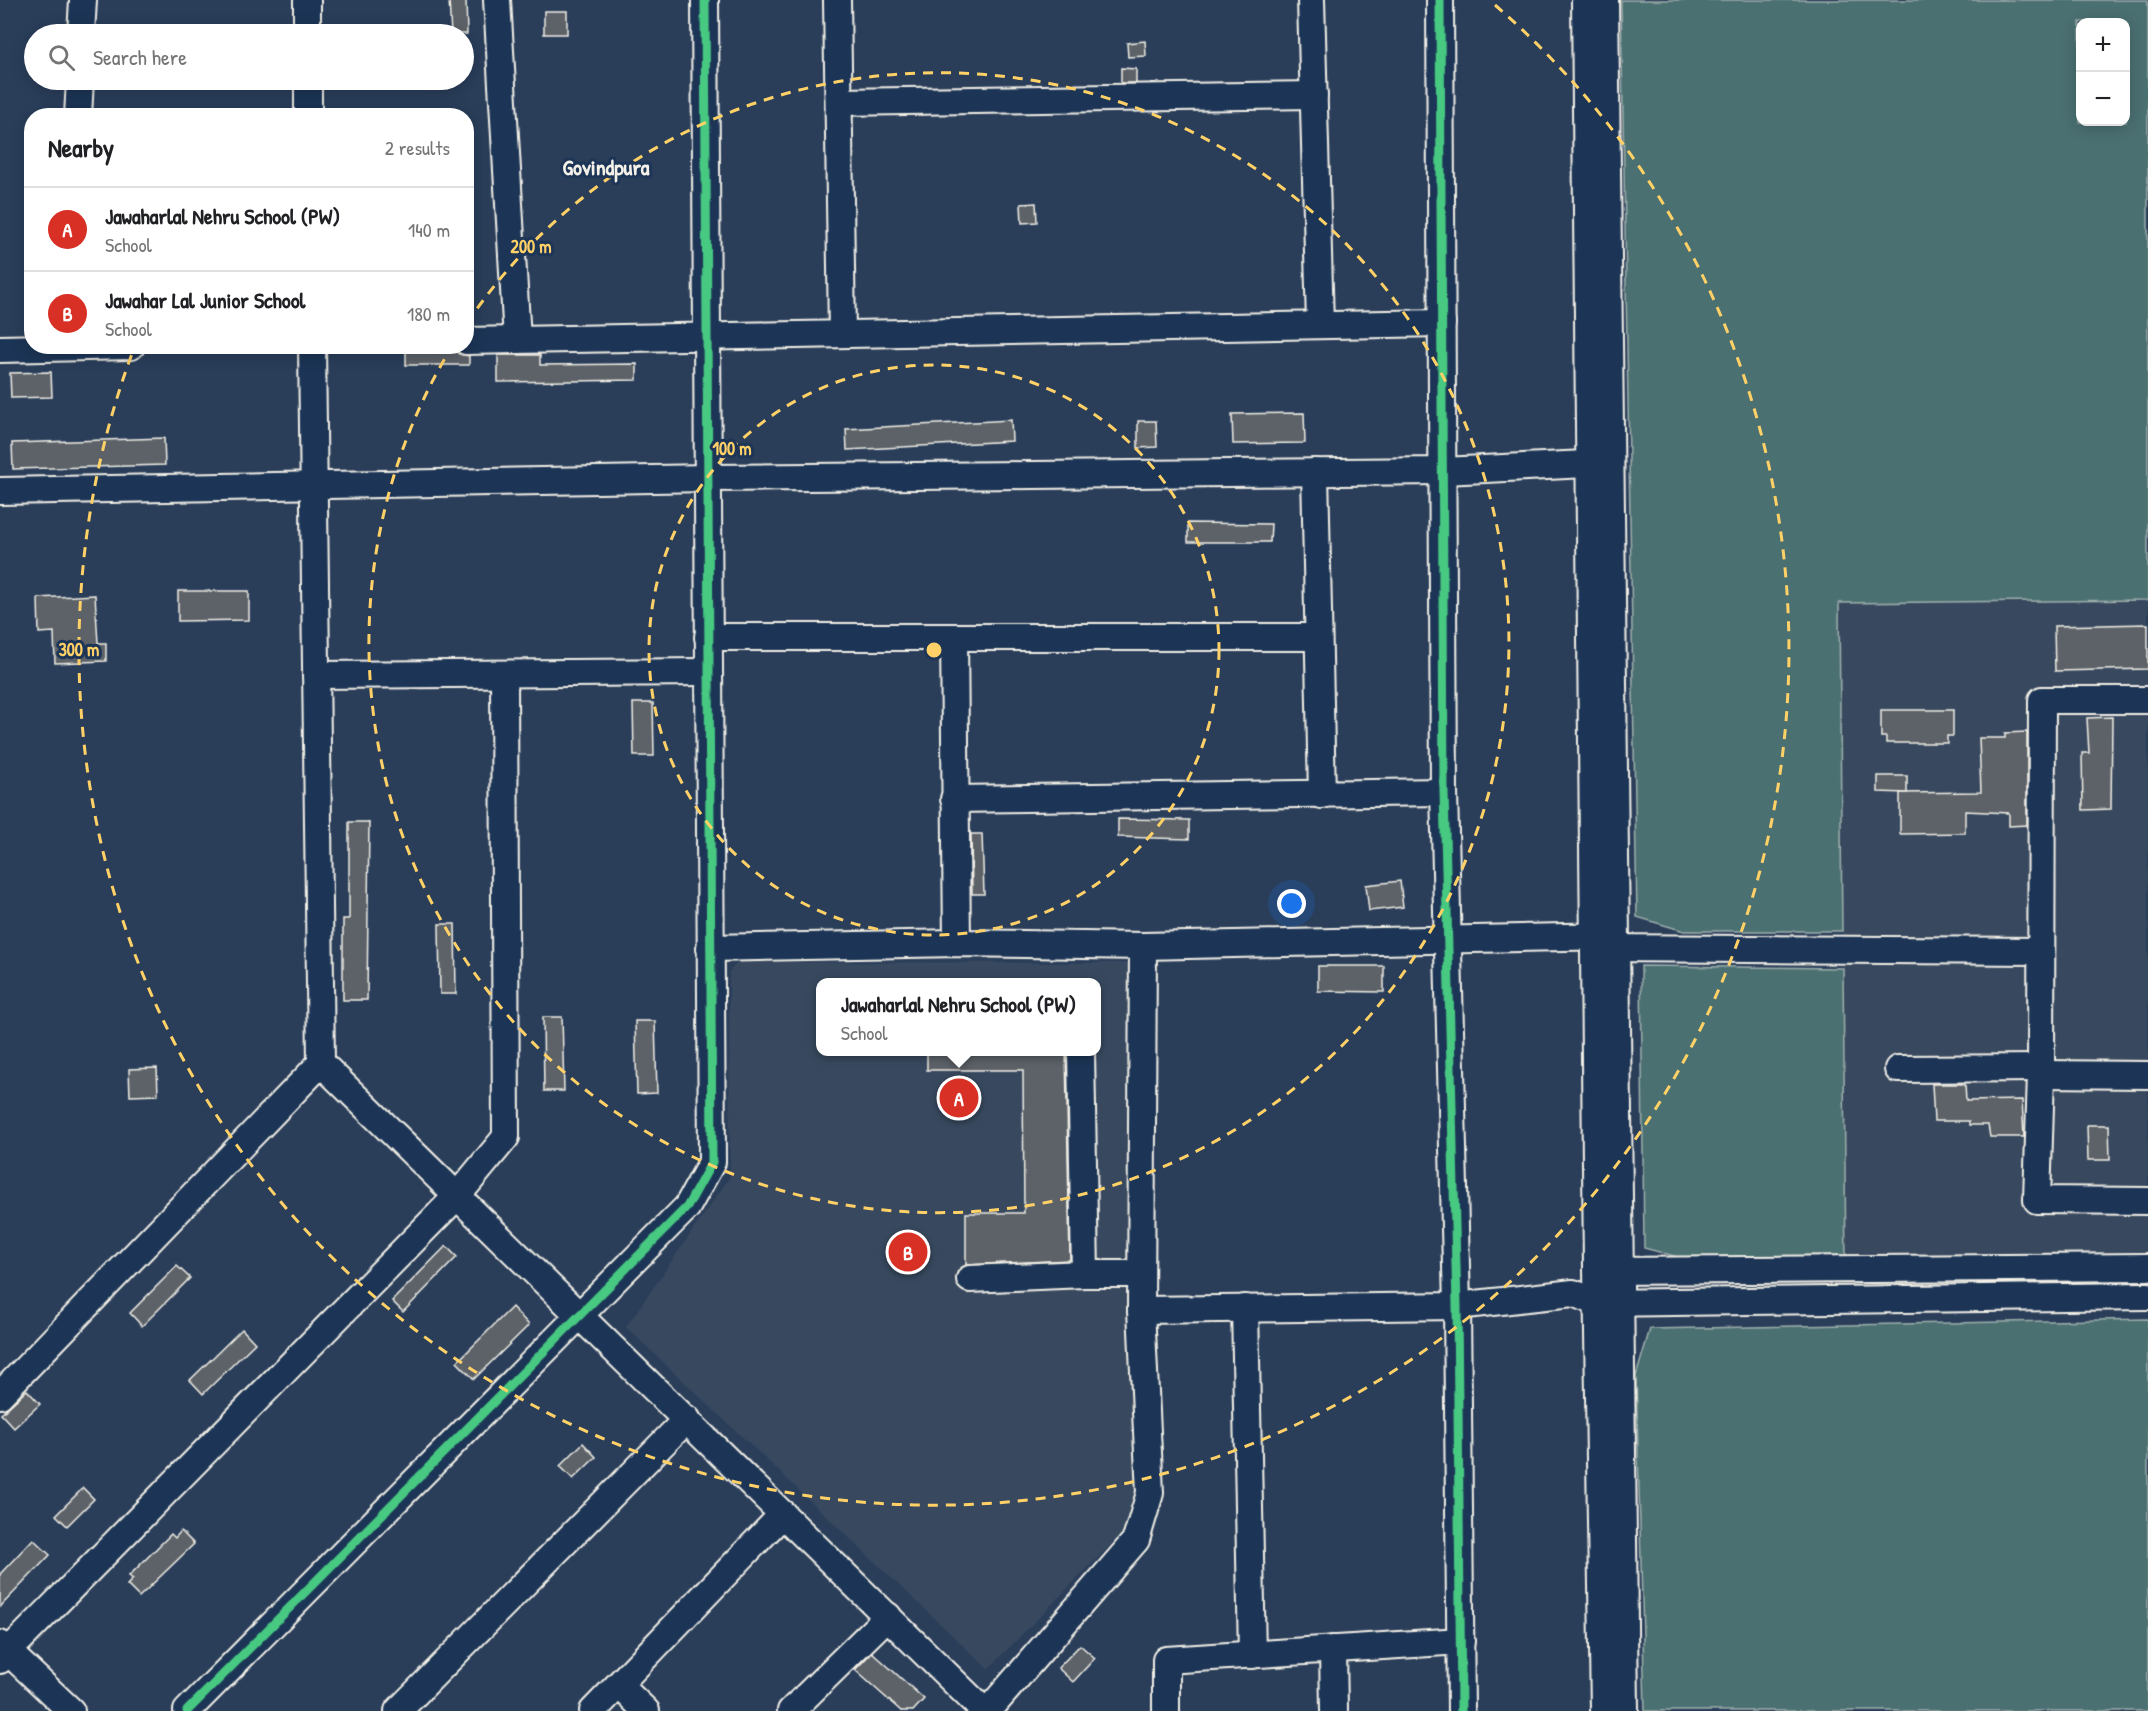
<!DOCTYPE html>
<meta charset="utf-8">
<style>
body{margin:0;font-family:"Patrick Hand",sans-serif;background:#f6f6f6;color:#202124}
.controls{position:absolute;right:18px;top:18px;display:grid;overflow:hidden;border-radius:12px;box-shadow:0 3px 15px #0003}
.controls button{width:54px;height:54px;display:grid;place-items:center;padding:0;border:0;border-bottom:2px solid #e0e0e0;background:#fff;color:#202124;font:30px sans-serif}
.you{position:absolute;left:1292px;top:904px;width:21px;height:21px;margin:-15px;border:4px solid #fff;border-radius:50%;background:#1a73e8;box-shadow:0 0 0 9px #1a73e833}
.badge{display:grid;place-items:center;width:39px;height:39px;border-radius:50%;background:#d93025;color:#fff;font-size:20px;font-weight:700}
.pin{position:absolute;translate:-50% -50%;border:3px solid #fff;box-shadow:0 2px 6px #0006}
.popup{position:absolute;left:816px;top:978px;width:285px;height:78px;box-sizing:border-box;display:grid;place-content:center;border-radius:12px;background:#fff;filter:drop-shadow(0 2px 4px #0005);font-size:20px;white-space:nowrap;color:#757577}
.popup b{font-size:22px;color:#202124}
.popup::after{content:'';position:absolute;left:50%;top:100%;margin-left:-12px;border:12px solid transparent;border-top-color:#fff}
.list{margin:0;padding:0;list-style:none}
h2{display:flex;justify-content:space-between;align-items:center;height:78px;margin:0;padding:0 24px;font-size:26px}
h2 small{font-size:20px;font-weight:400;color:#757577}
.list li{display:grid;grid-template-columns:39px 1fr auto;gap:18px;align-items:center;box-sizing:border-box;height:84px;padding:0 24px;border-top:2px solid #e0e0e0}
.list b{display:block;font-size:22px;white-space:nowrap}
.list p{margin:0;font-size:20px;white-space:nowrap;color:#757577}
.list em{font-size:20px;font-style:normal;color:#757577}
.icon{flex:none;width:33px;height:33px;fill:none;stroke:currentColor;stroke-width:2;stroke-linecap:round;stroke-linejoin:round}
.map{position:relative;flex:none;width:2148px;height:1711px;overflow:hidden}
.search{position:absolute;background:#fff;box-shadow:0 3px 15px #0003;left:24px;top:24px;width:450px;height:66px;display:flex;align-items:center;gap:15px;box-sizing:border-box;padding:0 21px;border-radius:33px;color:#757577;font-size:22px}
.panel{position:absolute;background:#fff;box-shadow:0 3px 15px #0003;left:24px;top:108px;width:450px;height:246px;border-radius:24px}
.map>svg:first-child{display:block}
.built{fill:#39495e;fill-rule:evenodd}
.green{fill:#4c7072;stroke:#a0b0ad;stroke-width:1.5;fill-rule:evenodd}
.building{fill:#5c6268;stroke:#f4f1e8;stroke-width:1.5}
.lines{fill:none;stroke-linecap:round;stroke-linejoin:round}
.minor-casing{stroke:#f4f1e8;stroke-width:30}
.minor{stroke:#1d3557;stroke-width:26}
.cycleway-casing{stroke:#1d3557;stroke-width:13}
.cycleway{stroke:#46c982;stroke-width:9}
.ring{fill:none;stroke:#ffd166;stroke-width:3;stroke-dasharray:10 8}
.labels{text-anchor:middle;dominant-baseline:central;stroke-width:6;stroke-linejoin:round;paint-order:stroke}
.neighbourhood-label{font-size:22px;font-weight:bold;fill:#f4f1e8;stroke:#1d3557}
.centre{fill:#ffd166;stroke:#1d3557;stroke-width:3}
.ring-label{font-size:18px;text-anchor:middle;font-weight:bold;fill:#ffd166;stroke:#1d3557;stroke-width:6;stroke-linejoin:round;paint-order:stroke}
</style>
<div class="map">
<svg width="2148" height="1711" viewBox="0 0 2148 1711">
<rect width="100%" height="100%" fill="#2a3e5a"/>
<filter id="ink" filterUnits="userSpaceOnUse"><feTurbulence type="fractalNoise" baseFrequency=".0167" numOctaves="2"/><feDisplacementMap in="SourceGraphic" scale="12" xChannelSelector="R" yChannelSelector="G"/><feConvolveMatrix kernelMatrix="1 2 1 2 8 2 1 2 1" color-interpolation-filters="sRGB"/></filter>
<g filter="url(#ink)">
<!-- built -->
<g class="built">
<polygon points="2148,600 2148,1257 1846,1267 1838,603"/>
<path d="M738,962L1138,963V1493L1126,1529L988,1669L626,1327L730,1177L729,972ZM821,982H1097V1052H821Z"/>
</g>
<!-- green -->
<g class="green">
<path d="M1621,0H2148V600L1839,603L1842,931H1684L1637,917ZM2080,22H2126V122H2080Z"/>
<polygon points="1641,966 1843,968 1846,1267 1689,1260 1644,1248"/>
<polygon points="2148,1319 2148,1711 1645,1711 1636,1376 1650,1329"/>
</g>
<!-- building -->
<g class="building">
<polygon points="449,0 466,0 467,34 451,34"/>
<rect x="544" y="11" width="23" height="23"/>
<polygon points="1145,41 1146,56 1128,57 1127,43"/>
<polygon points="1121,68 1136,69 1136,83 1121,83"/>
<polygon points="1036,203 1037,222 1022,223 1021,204"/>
<polygon points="406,349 453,349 459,354 469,356 469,365 406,365"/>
<polygon points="498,355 540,355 540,365 637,364 637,380 498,382"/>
<polygon points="51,372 52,397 11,398 10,373"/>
<polygon points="1304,413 1305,443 1233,444 1232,414"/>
<polygon points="1011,420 1012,441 847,450 846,429"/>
<polygon points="1138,421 1156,421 1157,447 1138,448"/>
<polygon points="164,438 165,465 13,469 12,443"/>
<polygon points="1188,523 1271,524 1270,542 1188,542"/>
<polygon points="178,591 249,591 249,620 178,621"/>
<polygon points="95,595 98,643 106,643 106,661 55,663 54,632 39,633 38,598"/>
<polygon points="2148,624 2148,669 2055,671 2054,626"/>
<polygon points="633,703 653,703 654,756 634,756"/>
<polygon points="1881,710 1953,710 1953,736 1947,736 1947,743 1886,743 1886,737 1881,737"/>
<polygon points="2112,717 2111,809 2083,810 2082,753 2089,753 2087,718"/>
<polygon points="2027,732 2027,825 2009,826 2009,813 1965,811 1965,833 1900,834 1900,793 1981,792 1979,738 2005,738 2005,733"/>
<polygon points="1878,776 1907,776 1907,793 1878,792"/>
<polygon points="1118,819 1189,820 1189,839 1118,837"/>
<polygon points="349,822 369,822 367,1000 343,1000 343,919 349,919"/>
<polygon points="971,834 982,834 984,894 972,894"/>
<polygon points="1400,881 1403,907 1369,911 1366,885"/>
<polygon points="439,924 455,924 456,994 440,994"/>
<polygon points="1318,966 1384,966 1384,992 1318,991"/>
<polygon points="543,1017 562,1017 564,1091 544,1091"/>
<polygon points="635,1021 655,1021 657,1093 637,1094"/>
<polygon points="927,1052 1066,1052 1070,1260 966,1265 966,1213 1024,1213 1023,1070 927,1070"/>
<polygon points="157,1068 158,1095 130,1096 129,1069"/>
<polygon points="1932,1084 1965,1084 1966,1101 2022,1100 2024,1137 1990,1137 1988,1125 1969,1125 1969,1121 1934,1121"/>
<polygon points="2087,1125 2109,1125 2110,1160 2088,1160"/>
<polygon points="446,1246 457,1257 403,1312 392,1301"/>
<polygon points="177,1266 190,1278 142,1326 130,1313"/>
<polygon points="512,1307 529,1325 474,1379 457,1362"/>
<polygon points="242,1329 255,1343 203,1394 190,1380"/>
<polygon points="27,1390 40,1404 14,1428 1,1414"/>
<polygon points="583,1443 596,1457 573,1479 560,1466"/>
<polygon points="83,1488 94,1499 67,1526 56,1515"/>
<polygon points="181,1531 194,1544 139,1597 127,1585 133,1579 129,1576 171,1534 175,1538"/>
<polygon points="33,1539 50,1555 0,1607 0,1574"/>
<polygon points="1080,1645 1095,1658 1073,1682 1058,1668"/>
<polygon points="872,1652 924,1699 913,1711 901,1711 855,1670"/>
</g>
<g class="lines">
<!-- minor casing -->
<g class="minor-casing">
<g id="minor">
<polyline points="307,0 307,34"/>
<polyline points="497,0 517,340"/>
<polyline points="837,0 842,334"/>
<polyline points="1311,0 1320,324"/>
<polyline points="1440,0 1444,792 1457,1306 1461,1711"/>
<polyline points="1585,0 1597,1270 1604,1711"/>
<polyline points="1605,0 1625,1711"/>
<polyline points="81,34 83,0"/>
<polyline points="308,80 308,116"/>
<polyline points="839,102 1314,95"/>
<polyline points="78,116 80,80"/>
<polyline points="466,341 1442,323"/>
<polyline points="312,346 321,1063 984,1711"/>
<polyline points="0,349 131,346"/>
<polyline points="1315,472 1322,795"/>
<polyline points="0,491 708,478 1443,471 1607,463"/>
<polyline points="708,637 1317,637"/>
<polyline points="954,637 957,943"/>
<polyline points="316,675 709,672"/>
<polyline points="2148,700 2042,700 2041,1074 2037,1200 2148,1201"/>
<polyline points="954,799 1444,792"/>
<polyline points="710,948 957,943 1143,946 1613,936"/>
<polyline points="1599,948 2040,951"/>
<polyline points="1081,1052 1085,1274 1141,1274"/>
<polyline points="1898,1069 2041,1068"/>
<polyline points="2041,1074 2148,1075"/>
<polyline points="1606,1271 2148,1267"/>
<polyline points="970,1279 1085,1274"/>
<polyline points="1245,1308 1252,1655"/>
<polyline points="1141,1310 1457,1306 1573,1293 1599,1303 2148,1296"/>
<polyline points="0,1395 321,1063"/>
<polyline points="0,1644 71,1711"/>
<polyline points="1333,1649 1334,1711"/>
<polyline points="0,1660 458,1195 506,1137 504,675"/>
<polyline points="619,1685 646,1711"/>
<polyline points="187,1711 687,1207 712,1162 705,0"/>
<polyline points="398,1711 687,1419"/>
<polyline points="593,1711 783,1514"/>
<polyline points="791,1711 888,1616"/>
<polyline points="988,1711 1136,1540 1150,1493 1141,1310 1143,946"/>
<polyline points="1166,1711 1166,1660 1461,1641"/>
</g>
</g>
<!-- minor -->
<use href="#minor" class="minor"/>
<!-- cycleway casing -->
<g class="cycleway-casing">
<g id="cycleway">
<polyline points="1440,0 1444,792 1457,1306 1461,1711"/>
<polyline points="187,1711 687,1207 712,1162 705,0"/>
</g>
</g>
<!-- cycleway -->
<use href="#cycleway" class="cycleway"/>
</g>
</g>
<!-- distance rings -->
<g class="ring">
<circle cx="934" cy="650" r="285"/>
<path d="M467 323A570 570 0 1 1 451 348"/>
<path d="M1495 5A855 855 0 1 1 133 351"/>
</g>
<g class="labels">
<!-- neighbourhood labels -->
<g class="neighbourhood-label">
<text x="606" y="167">Govindpura</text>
</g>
</g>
<circle cx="934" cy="650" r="9" class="centre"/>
<g class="ring-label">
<text x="531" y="253">200 m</text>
<text x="732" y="455">100 m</text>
<text x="79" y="656">300 m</text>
</g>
</svg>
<div class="controls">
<button>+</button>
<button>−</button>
</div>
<div class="you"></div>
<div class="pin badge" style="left:959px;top:1098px">A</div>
<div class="popup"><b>Jawaharlal Nehru School (PW)</b>School</div>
<div class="pin badge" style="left:908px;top:1252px">B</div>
<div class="search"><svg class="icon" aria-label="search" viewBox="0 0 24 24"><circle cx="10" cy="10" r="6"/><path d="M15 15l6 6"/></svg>Search here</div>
<section class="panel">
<h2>Nearby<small>2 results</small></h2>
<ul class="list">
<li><span class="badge">A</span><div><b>Jawaharlal Nehru School (PW)</b><p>School</p></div><em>140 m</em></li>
<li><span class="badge">B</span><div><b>Jawahar Lal Junior School</b><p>School</p></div><em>180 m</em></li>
</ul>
</section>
</div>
